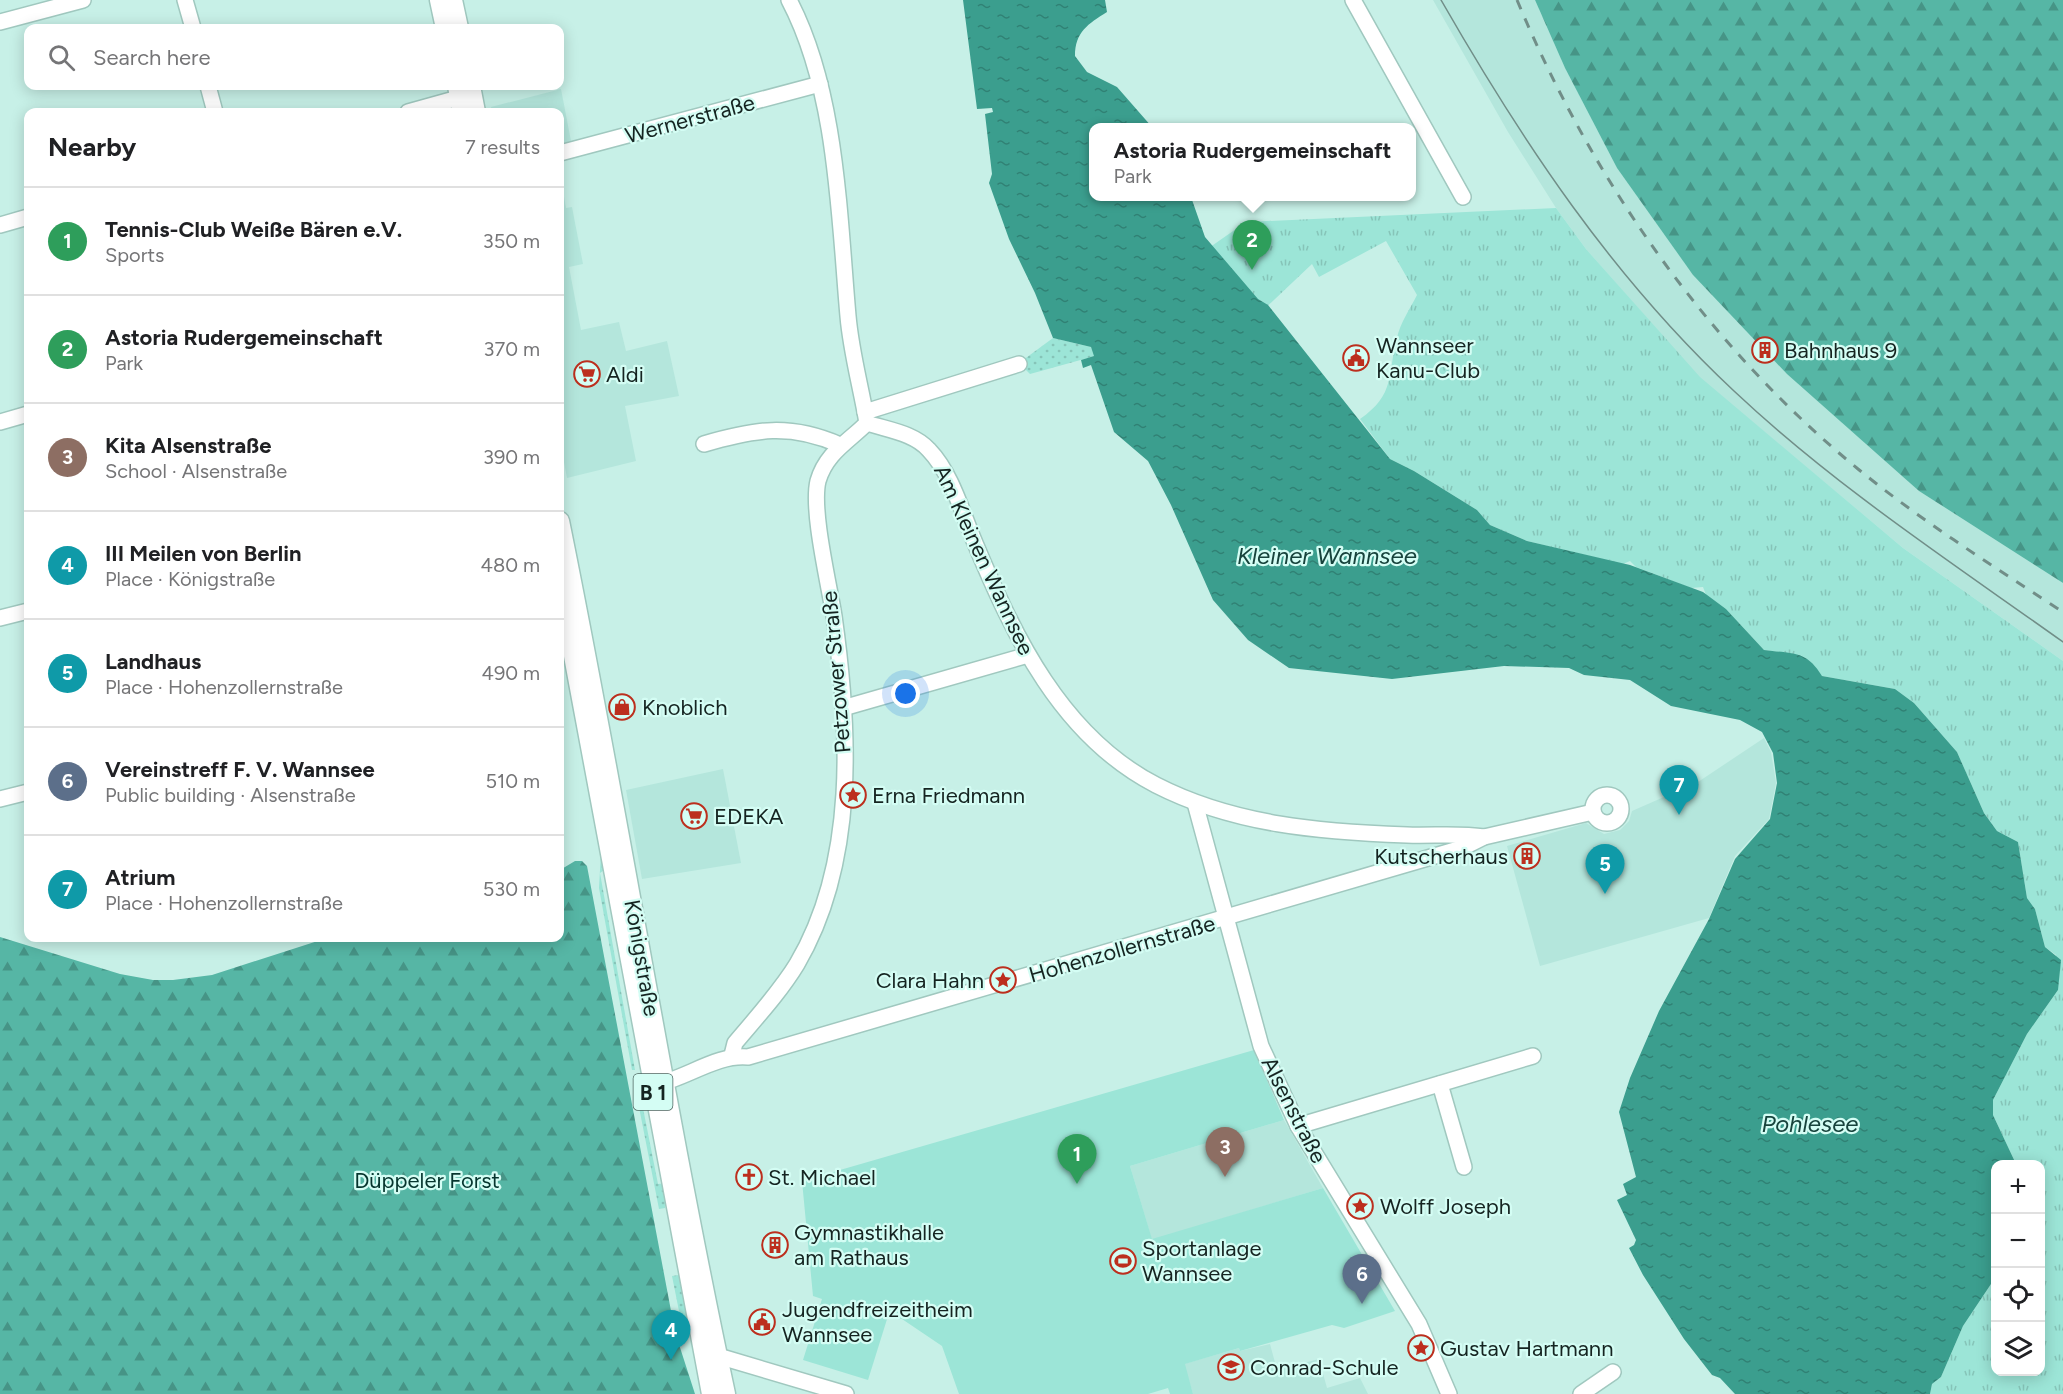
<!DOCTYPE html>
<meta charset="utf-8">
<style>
body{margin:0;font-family:Figtree,sans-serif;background:#f6f6f6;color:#202124}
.controls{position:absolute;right:18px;bottom:18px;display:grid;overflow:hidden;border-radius:12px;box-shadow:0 3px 15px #0003}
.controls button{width:54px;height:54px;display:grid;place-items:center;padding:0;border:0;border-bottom:2px solid #e0e0e0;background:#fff;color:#202124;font:30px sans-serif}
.you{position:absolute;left:906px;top:694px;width:21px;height:21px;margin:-15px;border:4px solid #fff;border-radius:50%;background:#1a73e8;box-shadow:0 0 0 9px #1a73e833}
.badge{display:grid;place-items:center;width:39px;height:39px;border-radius:50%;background:#bc2f1e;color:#fff;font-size:20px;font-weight:700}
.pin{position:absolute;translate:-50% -50px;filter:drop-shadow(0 2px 3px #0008)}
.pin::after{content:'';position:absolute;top:32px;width:21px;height:18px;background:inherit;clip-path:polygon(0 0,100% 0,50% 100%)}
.popup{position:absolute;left:1089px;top:123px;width:327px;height:78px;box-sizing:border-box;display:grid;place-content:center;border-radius:12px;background:#fff;filter:drop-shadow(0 2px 4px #0005);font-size:20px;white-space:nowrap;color:#757577}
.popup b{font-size:22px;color:#202124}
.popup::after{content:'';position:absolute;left:50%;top:100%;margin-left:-12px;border:12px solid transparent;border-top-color:#fff}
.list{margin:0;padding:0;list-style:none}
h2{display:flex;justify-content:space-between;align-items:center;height:78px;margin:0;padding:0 24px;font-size:26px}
h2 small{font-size:20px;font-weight:400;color:#757577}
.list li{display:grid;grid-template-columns:39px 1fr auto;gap:18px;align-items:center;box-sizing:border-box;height:108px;padding:0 24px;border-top:2px solid #e0e0e0}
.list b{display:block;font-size:22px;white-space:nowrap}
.list p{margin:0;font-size:20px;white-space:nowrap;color:#757577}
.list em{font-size:20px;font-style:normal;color:#757577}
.icon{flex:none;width:33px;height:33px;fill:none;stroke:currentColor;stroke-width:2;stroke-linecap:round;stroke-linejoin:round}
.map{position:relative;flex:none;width:2063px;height:1394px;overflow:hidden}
.search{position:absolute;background:#fff;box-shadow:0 3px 15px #0003;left:24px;top:24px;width:540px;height:66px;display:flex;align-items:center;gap:15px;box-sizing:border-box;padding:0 21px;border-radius:12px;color:#757577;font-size:22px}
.panel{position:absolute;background:#fff;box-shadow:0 3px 15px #0003;left:24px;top:108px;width:540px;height:834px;border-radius:12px}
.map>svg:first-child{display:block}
.built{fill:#b4e6dc}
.grass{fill:url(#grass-dots)}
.forest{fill:url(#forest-firs)}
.park{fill:url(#park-tufts)}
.pitch{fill:#9ce5d7}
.water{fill:url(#water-ripples)}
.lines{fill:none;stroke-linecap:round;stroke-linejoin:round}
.minor-casing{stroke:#a0c8bf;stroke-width:18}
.major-casing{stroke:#a0c8bf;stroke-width:21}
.minor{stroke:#fff;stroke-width:15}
.major{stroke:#fff;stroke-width:18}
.tram{stroke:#718e88;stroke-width:1.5}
.rail{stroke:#718e88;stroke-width:3;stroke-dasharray:10 10;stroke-linecap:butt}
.labels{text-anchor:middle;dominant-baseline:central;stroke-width:4.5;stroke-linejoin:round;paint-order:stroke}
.shield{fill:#d4fdf4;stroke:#4e6560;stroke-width:1.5}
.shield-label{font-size:21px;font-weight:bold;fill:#152421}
.street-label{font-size:22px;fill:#152421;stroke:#d4fdf4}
.poi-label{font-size:22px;fill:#152421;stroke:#d4fdf4;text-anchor:start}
.park-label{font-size:22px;fill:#06352e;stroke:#d4fdf4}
.water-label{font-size:24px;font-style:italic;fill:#17433c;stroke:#d4fdf4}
</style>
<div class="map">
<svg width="2063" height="1394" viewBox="0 0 2063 1394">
<defs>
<pattern id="grass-dots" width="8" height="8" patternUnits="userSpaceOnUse" patternTransform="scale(1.5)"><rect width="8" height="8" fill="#9ce5d7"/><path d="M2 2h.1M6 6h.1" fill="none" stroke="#86c4b8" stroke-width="1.8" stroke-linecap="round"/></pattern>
<pattern id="forest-firs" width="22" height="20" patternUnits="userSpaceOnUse" patternTransform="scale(1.5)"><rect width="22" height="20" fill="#56b6a5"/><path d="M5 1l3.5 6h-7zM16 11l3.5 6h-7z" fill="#469486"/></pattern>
<pattern id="park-tufts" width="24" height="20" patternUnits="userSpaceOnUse" patternTransform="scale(1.5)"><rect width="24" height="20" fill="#9ce5d7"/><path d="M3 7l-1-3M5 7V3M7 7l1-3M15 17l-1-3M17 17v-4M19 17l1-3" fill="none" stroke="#86c4b8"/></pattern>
<pattern id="water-ripples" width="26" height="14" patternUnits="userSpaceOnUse" patternTransform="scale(1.5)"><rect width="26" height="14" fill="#3b9e8e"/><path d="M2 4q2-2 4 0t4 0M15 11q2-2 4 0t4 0" fill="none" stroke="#308174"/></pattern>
</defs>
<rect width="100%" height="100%" fill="#c7f0e7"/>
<!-- built -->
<g class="built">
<polygon points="1433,0 1535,0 1565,68 1617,168 1693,275 1919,491 2063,583 2063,661 1903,548 1699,377 1586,249 1556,208 1508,132"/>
<polygon points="561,89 571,141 560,144 560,112 492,112 491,107"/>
<polygon points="560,174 566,208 572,207 583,264 569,267 581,330 619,322 626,351 667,341 679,396 625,406 636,461 567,478 560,441"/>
<polygon points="1764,738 1771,752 1776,783 1769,819 1735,856 1709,918 1540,966 1507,846 1586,823 1604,834 1620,830 1629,821 1632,811 1698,782"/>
<polygon points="723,769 741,863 642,879 626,790"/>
<polygon points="1284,1120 1323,1188 1152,1240 1130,1166"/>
<polygon points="1270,1344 1277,1370 1319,1359 1327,1388 1360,1378 1368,1394 1193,1394 1184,1364 1239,1348 1240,1351"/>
</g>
<!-- grass -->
<g class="grass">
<polygon points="1053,338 1091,347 1095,356 1030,374 1019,363"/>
<polygon points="601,852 607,868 600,873 635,1070 632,1070 599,888"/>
<polygon points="646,1091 647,1094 641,1098 658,1184 666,1183 665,1208 659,1209 636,1092"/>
<polygon points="679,1275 691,1330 683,1331 672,1276"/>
</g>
<!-- forest -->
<g class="forest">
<polygon points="1535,0 2063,0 2063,583 1919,491 1787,374 1693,275 1617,168 1565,68"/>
<polygon points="575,861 582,861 587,866 675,1332 695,1394 0,1394 0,937 120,974 153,980 173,980 212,975 327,938 560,938 560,870"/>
</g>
<!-- park -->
<path class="park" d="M1556,208L1586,249L1700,377L1903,548L2063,661V1394H1930L1932,1384L1941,1377L1963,1326L1993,1281L1995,1260L1996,1372H2040V1164H2016L1993,1115V1100L2027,1034L2058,990L2056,955L2045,947L2035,909L2027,898L2018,842L1997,831L1984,813L1957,752L1914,703L1895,689L1822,676L1798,655L1764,650L1726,609L1706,595L1703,587L1691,588L1636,567L1630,561L1623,564L1527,541L1490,525L1477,510L1414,471L1390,459L1360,419C1396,394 1387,375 1397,338C1400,323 1410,309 1417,295L1386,241L1319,277L1312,264L1240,332L1193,259L1246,222Z"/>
<!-- pitch -->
<polygon class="pitch" points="1254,1050 1284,1120 1130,1166 1152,1239 1323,1188 1395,1311 1344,1328 1332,1325 1240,1351 1239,1348 1185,1364 1193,1394 1170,1394 1168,1388 1148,1394 959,1394 942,1346 902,1319 888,1316 868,1380 803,1360 822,1299 813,1296 802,1181"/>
<!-- water -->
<path class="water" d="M963,0H1105L1107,12C1088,24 1075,32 1075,56L1087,72L1117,87L1152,127L1093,128V196L1191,197L1205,237L1258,299L1268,305L1390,459L1414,471L1477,510L1490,525L1527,541L1630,565L1703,592L1726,609L1764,650C1793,654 1806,650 1822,676L1895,689L1914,703L1957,752L1984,813L1997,831L2018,842L2027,898L2035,909L2045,947L2061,960L2058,990L2027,1034L1993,1100V1115L2016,1164H1996V1260L1993,1281L1963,1326L1941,1377L1932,1384L1930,1394H1735L1720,1378L1712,1375L1684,1339L1643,1275L1629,1248L1634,1245L1636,1240L1617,1200L1627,1195L1623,1184L1636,1177L1619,1112L1630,1078L1659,1011L1709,919L1735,859L1770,819L1777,783L1773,753L1762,732L1740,720L1671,706L1630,680L1584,675L1569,668L1504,666L1392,679L1289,668L1248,640L1213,600L1171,505L1148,461L1114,432L1091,365L1083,368L1081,360L1094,356L1091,347L1053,338L1035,293L1009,239L989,183L992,174L985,114L993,112L992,108L977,109Z"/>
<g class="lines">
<!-- minor casing -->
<g class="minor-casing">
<g id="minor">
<polyline points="185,0 193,28"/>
<path d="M789,0C837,91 839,215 848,316C851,352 861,387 867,423C888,430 914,433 929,450C952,474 962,513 975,543C1014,636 1061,736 1156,785C1234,825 1321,832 1407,835C1433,836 1459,833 1484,837"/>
<polyline points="1353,0 1463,197"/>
<polyline points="0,22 83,0"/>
<polyline points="208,86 215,112"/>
<polyline points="408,112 469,95"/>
<polyline points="560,153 820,84"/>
<polyline points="0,225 28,217"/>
<polyline points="865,412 1019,364"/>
<polyline points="0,422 28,414"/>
<path d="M704,444C755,429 790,423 840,445"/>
<polyline points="0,618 28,611"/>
<polyline points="843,708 1028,655"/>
<circle cx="1607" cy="809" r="14"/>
<polyline points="0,799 28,792"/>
<polyline points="1195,803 1261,1046 1298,1126 1419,1324 1449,1394"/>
<path d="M732,1055L735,1043C756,1018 780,992 797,964C857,862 850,729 834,616C829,584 811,510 818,481C826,453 848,442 867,423"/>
<polyline points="1440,1084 1464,1167"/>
<path d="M654,1085C686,1079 716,1054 748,1057L1462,848L1484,837L1593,812"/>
<polyline points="1298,1126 1533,1056"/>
<polyline points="710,1356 718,1356 846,1394"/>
<polyline points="1581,1394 1613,1372"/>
</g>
</g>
<!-- major casing -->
<g class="major-casing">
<g id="major">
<polyline points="439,0 445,28"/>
<polyline points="453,0 459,28"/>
<polyline points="457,86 462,112"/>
<polyline points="471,86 476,112"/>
<path d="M560,521C619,811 664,1104 726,1394"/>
<polyline points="560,586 711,1394"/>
</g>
</g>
<!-- minor -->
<use href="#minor" class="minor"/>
<!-- major -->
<use href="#major" class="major"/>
<!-- tram -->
<path class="tram" d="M1441,0C1523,143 1613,278 1734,391C1835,486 1951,562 2063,642"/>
<!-- rail -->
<path class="rail" d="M1517,0C1593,181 1706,344 1858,469C1923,522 1993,566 2063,612"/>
</g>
<!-- icons -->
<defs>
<g id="building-ring" transform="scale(1.35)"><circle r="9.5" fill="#d4fdf4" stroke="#bc2f1e" stroke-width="1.5"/><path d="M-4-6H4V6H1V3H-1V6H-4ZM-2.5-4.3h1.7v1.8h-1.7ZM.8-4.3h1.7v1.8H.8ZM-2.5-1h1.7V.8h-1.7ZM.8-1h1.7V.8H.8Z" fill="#bc2f1e"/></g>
<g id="civic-ring" transform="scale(1.35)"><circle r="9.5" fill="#d4fdf4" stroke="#bc2f1e" stroke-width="1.5"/><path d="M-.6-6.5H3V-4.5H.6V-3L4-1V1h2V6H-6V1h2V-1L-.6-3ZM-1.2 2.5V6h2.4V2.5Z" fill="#bc2f1e"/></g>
<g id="supermarket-ring" transform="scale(1.35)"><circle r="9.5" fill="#d4fdf4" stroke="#bc2f1e" stroke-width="1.5"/><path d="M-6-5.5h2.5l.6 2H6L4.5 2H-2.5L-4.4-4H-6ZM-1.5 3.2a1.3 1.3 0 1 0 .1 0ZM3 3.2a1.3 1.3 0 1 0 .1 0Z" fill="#bc2f1e"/></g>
<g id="shop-ring" transform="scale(1.35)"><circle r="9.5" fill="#d4fdf4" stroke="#bc2f1e" stroke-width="1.5"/><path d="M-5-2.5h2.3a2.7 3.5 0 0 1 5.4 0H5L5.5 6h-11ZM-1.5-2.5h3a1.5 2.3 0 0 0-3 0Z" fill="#bc2f1e"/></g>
<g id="sight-ring" transform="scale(1.35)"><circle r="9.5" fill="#d4fdf4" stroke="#bc2f1e" stroke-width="1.5"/><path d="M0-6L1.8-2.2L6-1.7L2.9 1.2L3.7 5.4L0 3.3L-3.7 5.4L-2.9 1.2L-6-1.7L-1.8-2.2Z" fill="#bc2f1e"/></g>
<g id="church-ring" transform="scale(1.35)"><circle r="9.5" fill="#d4fdf4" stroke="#bc2f1e" stroke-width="1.5"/><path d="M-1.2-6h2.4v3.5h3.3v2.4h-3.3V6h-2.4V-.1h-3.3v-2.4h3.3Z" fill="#bc2f1e"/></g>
<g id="stadium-ring" transform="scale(1.35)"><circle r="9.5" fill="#d4fdf4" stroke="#bc2f1e" stroke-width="1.5"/><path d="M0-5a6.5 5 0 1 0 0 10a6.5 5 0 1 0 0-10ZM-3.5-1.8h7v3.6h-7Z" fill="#bc2f1e"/></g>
<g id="school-ring" transform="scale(1.35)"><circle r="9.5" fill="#d4fdf4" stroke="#bc2f1e" stroke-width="1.5"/><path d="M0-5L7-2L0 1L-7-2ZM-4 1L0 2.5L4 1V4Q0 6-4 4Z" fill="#bc2f1e"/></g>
</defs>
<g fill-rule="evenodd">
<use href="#building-ring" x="1765" y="350"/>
<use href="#civic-ring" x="1356" y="358"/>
<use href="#supermarket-ring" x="587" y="374"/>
<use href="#shop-ring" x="622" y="707"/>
<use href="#sight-ring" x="853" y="795"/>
<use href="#supermarket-ring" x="694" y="816"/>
<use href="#building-ring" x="1527" y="856"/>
<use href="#sight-ring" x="1003" y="980"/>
<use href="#church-ring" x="749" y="1177"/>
<use href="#sight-ring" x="1360" y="1206"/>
<use href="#building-ring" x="775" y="1245"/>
<use href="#stadium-ring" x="1123" y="1261"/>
<use href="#civic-ring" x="762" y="1322"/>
<use href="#sight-ring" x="1421" y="1348"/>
<use href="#school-ring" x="1231" y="1367"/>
</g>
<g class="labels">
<!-- shield labels -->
<rect class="shield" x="633.5" y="1074" width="39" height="36" rx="4.5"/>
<g class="shield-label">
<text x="653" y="1092">B 1</text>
</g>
<!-- street labels -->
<g class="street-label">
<text transform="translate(690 119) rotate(-15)">Wernerstraße</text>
<text transform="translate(984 560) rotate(65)">Am Kleinen Wannsee</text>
<text transform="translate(836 672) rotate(-95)">Petzower Straße</text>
<text transform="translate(1122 949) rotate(-16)">Hohenzollernstraße</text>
<text transform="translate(642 958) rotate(80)">Königstraße</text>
<text transform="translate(1294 1110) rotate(63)">Alsenstraße</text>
</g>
<!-- poi labels -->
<g class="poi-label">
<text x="1376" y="345">Wannseer<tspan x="1376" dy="25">Kanu-Club</tspan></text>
<text x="1784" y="350">Bahnhaus 9</text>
<text x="606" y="374">Aldi</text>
<text x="642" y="707">Knoblich</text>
<text x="872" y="795">Erna Friedmann</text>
<text x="714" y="816">EDEKA</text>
<text x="1508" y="856" text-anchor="end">Kutscherhaus</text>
<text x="984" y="980" text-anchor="end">Clara Hahn</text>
<text x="768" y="1177">St. Michael</text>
<text x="1380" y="1206">Wolff Joseph</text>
<text x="794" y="1232">Gymnastikhalle<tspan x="794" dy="25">am Rathaus</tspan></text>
<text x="1142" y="1248">Sportanlage<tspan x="1142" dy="25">Wannsee</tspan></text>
<text x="782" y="1309">Jugendfreizeitheim<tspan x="782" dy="25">Wannsee</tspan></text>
<text x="1440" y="1348">Gustav Hartmann</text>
<text x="1250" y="1367">Conrad-Schule</text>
</g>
<!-- park labels -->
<g class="park-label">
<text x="427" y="1180">Düppeler Forst</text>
</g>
<!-- water labels -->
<g class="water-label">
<text x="1327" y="555">Kleiner Wannsee</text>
<text x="1810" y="1123">Pohlesee</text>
</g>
</g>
</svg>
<div class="controls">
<button>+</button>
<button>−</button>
<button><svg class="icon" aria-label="locate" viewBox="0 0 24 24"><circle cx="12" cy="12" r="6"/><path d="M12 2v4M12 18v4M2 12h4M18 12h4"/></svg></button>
<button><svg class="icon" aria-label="layers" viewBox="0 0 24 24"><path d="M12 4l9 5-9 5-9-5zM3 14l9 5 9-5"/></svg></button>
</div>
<div class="you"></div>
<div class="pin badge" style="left:1077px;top:1184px;background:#2e9e5b">1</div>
<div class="pin badge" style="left:1252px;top:270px;background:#2e9e5b">2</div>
<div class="popup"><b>Astoria Rudergemeinschaft</b>Park</div>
<div class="pin badge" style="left:1225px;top:1177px;background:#8d6e63">3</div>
<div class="pin badge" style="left:671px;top:1360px;background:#0f9aa8">4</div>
<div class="pin badge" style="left:1605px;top:894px;background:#0f9aa8">5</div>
<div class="pin badge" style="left:1362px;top:1304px;background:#5c6f8a">6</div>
<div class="pin badge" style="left:1679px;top:815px;background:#0f9aa8">7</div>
<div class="search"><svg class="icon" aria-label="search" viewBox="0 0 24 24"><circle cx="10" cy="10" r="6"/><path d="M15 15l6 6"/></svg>Search here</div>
<section class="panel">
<h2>Nearby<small>7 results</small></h2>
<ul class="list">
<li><span class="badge" style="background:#2e9e5b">1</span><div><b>Tennis-Club Weiße Bären e.V.</b><p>Sports</p></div><em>350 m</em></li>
<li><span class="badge" style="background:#2e9e5b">2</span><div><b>Astoria Rudergemeinschaft</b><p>Park</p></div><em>370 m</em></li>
<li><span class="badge" style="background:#8d6e63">3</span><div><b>Kita Alsenstraße</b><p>School · Alsenstraße</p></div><em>390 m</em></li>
<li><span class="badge" style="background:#0f9aa8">4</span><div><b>III Meilen von Berlin</b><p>Place · Königstraße</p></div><em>480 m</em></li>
<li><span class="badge" style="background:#0f9aa8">5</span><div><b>Landhaus</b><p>Place · Hohenzollernstraße</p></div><em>490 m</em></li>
<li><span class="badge" style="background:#5c6f8a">6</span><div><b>Vereinstreff F. V. Wannsee</b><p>Public building · Alsenstraße</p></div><em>510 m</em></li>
<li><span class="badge" style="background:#0f9aa8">7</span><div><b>Atrium</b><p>Place · Hohenzollernstraße</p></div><em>530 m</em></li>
</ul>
</section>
</div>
